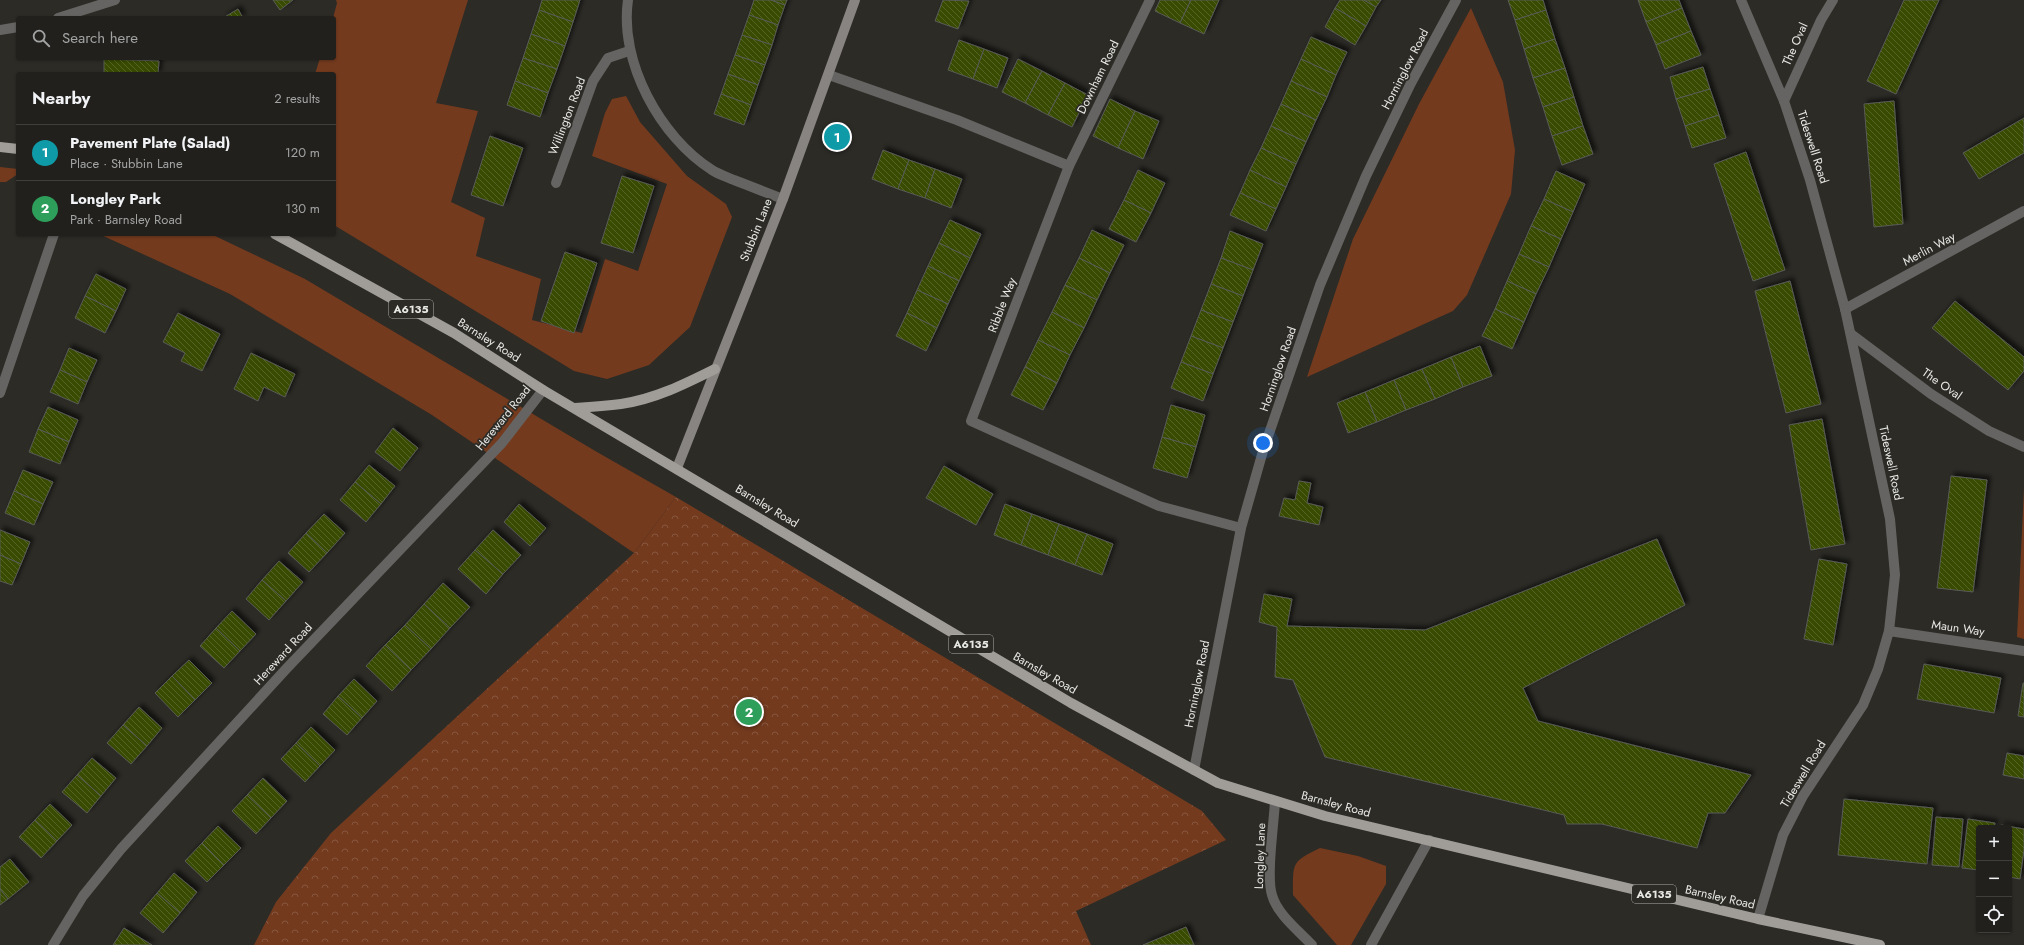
<!DOCTYPE html>
<meta charset="utf-8">
<style>
body{margin:0;font-family:Jost,sans-serif;background:#2d2d29;color:#f1f3f6}
.controls{position:absolute;right:12px;bottom:12px;display:grid;overflow:hidden;border-radius:4px;box-shadow:0 1px 3px #0004}
.controls button{width:36px;height:36px;display:grid;place-items:center;padding:0;border:0;border-bottom:1px solid #3e3e3b;background:#21201c;color:#f1f3f6;font:20px sans-serif}
.you{position:absolute;left:1263px;top:443px;width:14px;height:14px;margin:-10px;border:3px solid #fff;border-radius:50%;background:#1a73e8;box-shadow:0 0 0 6px #1a73e833}
.badge{display:grid;place-items:center;width:26px;height:26px;border-radius:50%;background:#6ac3f1;color:#fff;font-size:13px;font-weight:700}
.pin{position:absolute;translate:-50% -50%;border:2px solid #fff;box-shadow:0 1px 4px #0006}
.list{margin:0;padding:0;list-style:none}
h2{display:flex;justify-content:space-between;align-items:center;height:52px;margin:0;padding:0 16px;font-size:17px}
h2 small{font-size:13px;font-weight:400;color:#a2a3a3}
.list li{display:grid;grid-template-columns:26px 1fr auto;gap:12px;align-items:center;box-sizing:border-box;height:56px;padding:0 16px;border-top:1px solid #3e3e3b}
.list b{display:block;font-size:15px;white-space:nowrap}
.list p{margin:0;font-size:13px;white-space:nowrap;color:#a2a3a3}
.list em{font-size:13px;font-style:normal;color:#a2a3a3}
.icon{flex:none;width:22px;height:22px;fill:none;stroke:currentColor;stroke-width:2;stroke-linecap:round;stroke-linejoin:round}
.map{position:relative;flex:none;width:2024px;height:945px;overflow:hidden}
.search{position:absolute;background:#21201c;box-shadow:0 1px 3px #0004;left:16px;top:16px;width:320px;height:44px;display:flex;align-items:center;gap:10px;box-sizing:border-box;padding:0 14px;border-radius:4px;color:#a2a3a3;font-size:15px}
.panel{position:absolute;background:#21201c;box-shadow:0 1px 3px #0004;left:16px;top:72px;width:320px;height:164px;border-radius:4px}
.map>svg:first-child{display:block}
.grass{fill:#733a1e}
.park{fill:url(#park-crowns)}
.building{fill:url(#building-back-hatch);stroke:#595b56;filter:url(#shadow)}
.lines{fill:none;stroke-linecap:round;stroke-linejoin:round}
.minor{stroke:#666462;stroke-width:10}
.tertiary{stroke:#666462;stroke-width:10}
.secondary{stroke:#878481;stroke-width:10}
.primary{stroke:#a09d99;stroke-width:10}
.labels{text-anchor:middle;dominant-baseline:central;stroke-width:3.5;stroke-linejoin:round;paint-order:stroke}
.shield{fill:#2c2b26;stroke:#b0afac;stroke-width:1}
.shield-label{font-size:11px;font-weight:bold;fill:#e8e8e5}
.street-label{font-size:12px;fill:#e8e8e5;stroke:#2c2b26}
</style>
<div class="map">
<svg width="2024" height="945" viewBox="0 0 2024 945">
<defs>
<pattern id="park-crowns" width="20" height="18" patternUnits="userSpaceOnUse"><rect width="20" height="18" fill="#733a1e"/><path d="M2 6a3 3 0 1 1 6 0M12 15a3 3 0 1 1 6 0" fill="none" stroke="#87563f"/></pattern>
<pattern id="building-back-hatch" width="6" height="6" patternUnits="userSpaceOnUse"><rect width="6" height="6" fill="#374b02"/><path d="M-1 5l2 2M0 0l6 6M5-1l2 2" fill="none" stroke="#546527"/></pattern>
<filter id="shadow"><feDropShadow dx="3.5" dy="-3.5" stdDeviation="2" flood-color="#0009"/></filter>
</defs>
<rect width="100%" height="100%" fill="#2c2b26"/>
<!-- grass -->
<g class="grass">
<polygon points="336,0 468,0 436,103 478,111 451,202 485,218 476,256 541,279 532,320 582,333 605,259 638,271 667,184 592,156 605,113 612,99 626,96 640,122 687,176 726,204 732,217 690,327 649,365 607,379 574,371 334,225 334,74 315,74 320,58 334,58 333,18 337,3"/>
<polygon points="1471,8 1503,82 1515,150 1511,194 1467,295 1453,311 1307,377 1353,239 1419,104"/>
<polygon points="0,167 18,169 18,174 6,182 0,182"/>
<polygon points="99,234 211,234 305,279 597,452 676,497 634,553 432,415 230,294"/>
<polygon points="2024,488 2024,639 2017,637"/>
<path d="M1320,848L1358,856L1386,866V884L1351,945H1337L1293,895C1293,863 1291,862 1320,848Z"/>
</g>
<!-- park -->
<polygon class="park" points="676,497 1202,811 1226,840 1076,911 1091,945 254,945 276,902 331,833 634,553"/>
<!-- building -->
<g class="building">
<polygon points="273,0 293,0 280,10"/>
<polygon points="542,0 580,0 573,22 539,10"/>
<polygon points="754,0 771,0 785,5 778,25 749,15"/>
<polygon points="771,0 787,0 785,5"/>
<polygon points="943,0 969,1 958,29 935,21"/>
<polygon points="1160,0 1191,0 1180,23 1155,11"/>
<polygon points="1191,0 1219,0 1204,34 1180,23"/>
<polygon points="1340,0 1364,0 1376,7 1366,26 1335,8"/>
<polygon points="1364,0 1381,0 1376,7"/>
<polygon points="1508,0 1543,0 1546,10 1515,20"/>
<polygon points="1638,0 1679,0 1682,8 1646,22"/>
<polygon points="1904,0 1939,0 1896,94 1867,81"/>
<polygon points="1335,8 1366,26 1355,45 1325,27"/>
<polygon points="1682,8 1691,31 1656,45 1646,22"/>
<polygon points="238,9 243,18 223,18"/>
<polygon points="539,10 573,22 565,46 531,34"/>
<polygon points="1546,10 1555,39 1524,49 1515,20"/>
<polygon points="749,15 778,25 772,45 742,35"/>
<polygon points="1691,31 1701,55 1665,69 1656,45"/>
<polygon points="531,34 565,46 557,69 523,58"/>
<polygon points="742,35 772,45 765,65 735,55"/>
<polygon points="1311,37 1347,52 1336,75 1301,59"/>
<polygon points="1555,39 1565,68 1533,78 1524,49"/>
<polygon points="959,40 984,49 973,79 948,70"/>
<polygon points="984,49 1008,58 997,88 973,79"/>
<polygon points="735,55 765,65 758,85 728,74"/>
<polygon points="523,58 557,69 548,93 515,81"/>
<polygon points="104,59 159,61 158,74 104,74"/>
<polygon points="1018,59 1042,71 1025,103 1002,92"/>
<polygon points="1301,59 1336,75 1327,97 1291,81"/>
<polygon points="1703,67 1710,89 1676,99 1670,77"/>
<polygon points="1565,68 1574,97 1543,107 1533,78"/>
<polygon points="1042,71 1065,83 1048,115 1025,103"/>
<polygon points="728,74 758,85 751,105 721,94"/>
<polygon points="515,81 548,93 540,117 507,105"/>
<polygon points="1291,81 1327,97 1316,120 1281,104"/>
<polygon points="1065,83 1088,95 1072,127 1048,115"/>
<polygon points="1710,89 1719,115 1685,126 1676,99"/>
<polygon points="721,94 751,105 744,125 714,114"/>
<polygon points="1574,97 1583,126 1552,136 1543,107"/>
<polygon points="1110,99 1135,111 1118,148 1093,136"/>
<polygon points="1894,101 1903,224 1874,227 1864,104"/>
<polygon points="1281,104 1316,120 1306,142 1271,126"/>
<polygon points="1135,111 1159,121 1143,159 1118,148"/>
<polygon points="1719,115 1726,138 1692,148 1685,126"/>
<polygon points="2024,118 2024,153 1979,179 1963,153"/>
<polygon points="1271,126 1306,142 1296,164 1261,148"/>
<polygon points="1583,126 1593,154 1562,165 1552,136"/>
<polygon points="490,136 523,148 503,206 471,195"/>
<polygon points="1261,148 1296,164 1286,187 1250,170"/>
<polygon points="883,150 909,160 898,189 872,179"/>
<polygon points="1746,152 1785,270 1753,281 1714,164"/>
<polygon points="909,160 935,169 925,198 898,189"/>
<polygon points="935,169 962,179 951,208 925,198"/>
<polygon points="1138,170 1165,183 1151,213 1124,200"/>
<polygon points="1250,170 1286,187 1276,209 1240,193"/>
<polygon points="1556,171 1585,184 1573,212 1544,199"/>
<polygon points="622,176 654,186 633,253 601,243"/>
<polygon points="1240,193 1276,209 1266,231 1230,215"/>
<polygon points="1544,199 1573,212 1561,239 1531,226"/>
<polygon points="1124,200 1151,213 1136,242 1109,229"/>
<polygon points="950,220 981,234 970,258 939,243"/>
<polygon points="1531,226 1561,239 1549,267 1519,254"/>
<polygon points="1092,230 1124,245 1110,273 1079,258"/>
<polygon points="1230,231 1263,244 1253,270 1221,258"/>
<polygon points="939,243 970,258 959,281 928,266"/>
<polygon points="565,252 597,263 574,333 541,321"/>
<polygon points="1519,254 1549,267 1536,294 1507,281"/>
<polygon points="1079,258 1110,273 1097,300 1065,285"/>
<polygon points="1221,258 1253,270 1243,296 1211,284"/>
<polygon points="928,266 959,281 948,304 917,290"/>
<polygon points="96,274 126,289 116,311 85,296"/>
<polygon points="1507,281 1536,294 1524,322 1495,309"/>
<polygon points="1790,281 1821,404 1786,413 1755,291"/>
<polygon points="1211,284 1243,296 1233,322 1201,310"/>
<polygon points="1065,285 1097,300 1084,328 1052,312"/>
<polygon points="917,290 948,304 937,328 907,313"/>
<polygon points="85,296 116,311 105,333 75,318"/>
<polygon points="1955,301 2024,357 2024,371 2008,390 1932,328"/>
<polygon points="1495,309 1524,322 1512,349 1482,336"/>
<polygon points="1201,310 1233,322 1223,348 1191,336"/>
<polygon points="1052,312 1084,328 1070,355 1038,340"/>
<polygon points="178,313 220,334 202,371 181,361 185,353 163,342"/>
<polygon points="907,313 937,328 926,351 896,336"/>
<polygon points="1191,336 1223,348 1213,374 1181,362"/>
<polygon points="1038,340 1070,355 1057,383 1025,367"/>
<polygon points="1480,346 1492,376 1463,387 1451,357"/>
<polygon points="69,348 97,360 87,382 60,370"/>
<polygon points="251,353 295,374 285,397 264,387 258,401 234,389"/>
<polygon points="1451,357 1463,387 1435,399 1422,369"/>
<polygon points="1181,362 1213,374 1203,401 1171,388"/>
<polygon points="1025,367 1057,383 1043,410 1011,395"/>
<polygon points="1422,369 1435,399 1406,410 1394,380"/>
<polygon points="60,370 87,382 78,404 50,392"/>
<polygon points="1394,380 1406,410 1377,422 1365,392"/>
<polygon points="1365,392 1377,422 1348,433 1337,403"/>
<polygon points="1171,405 1205,415 1196,447 1162,437"/>
<polygon points="48,407 78,420 69,442 38,429"/>
<polygon points="1822,419 1845,544 1811,550 1789,425"/>
<polygon points="393,428 418,448 400,471 375,452"/>
<polygon points="38,429 69,442 60,464 29,452"/>
<polygon points="1162,437 1196,447 1187,478 1153,468"/>
<polygon points="369,465 395,486 381,504 355,482"/>
<polygon points="944,466 993,494 976,525 926,498"/>
<polygon points="23,470 53,482 43,504 14,491"/>
<polygon points="1951,476 1987,480 1973,592 1937,588"/>
<polygon points="1299,481 1311,483 1307,503 1323,507 1319,525 1279,516 1284,498 1295,500"/>
<polygon points="355,482 381,504 366,522 340,500"/>
<polygon points="14,491 43,504 34,525 5,513"/>
<polygon points="519,504 546,528 530,546 504,522"/>
<polygon points="1005,504 1032,514 1021,545 994,535"/>
<polygon points="324,514 345,533 327,553 306,533"/>
<polygon points="1032,514 1059,524 1048,555 1021,545"/>
<polygon points="1059,524 1087,534 1075,565 1048,555"/>
<polygon points="0,530 30,542 21,564 0,555"/>
<polygon points="493,530 521,555 503,574 475,550"/>
<polygon points="306,533 327,553 309,572 288,553"/>
<polygon points="1087,534 1113,544 1102,575 1075,565"/>
<polygon points="1657,539 1685,605 1523,688 1538,721 1751,775 1725,813 1708,813 1697,848 1602,824 1567,824 1564,815 1325,757 1293,680 1275,677 1277,627 1259,622 1264,594 1292,599 1287,626 1425,630"/>
<polygon points="475,550 503,574 486,594 458,569"/>
<polygon points="0,555 21,564 12,585 0,581"/>
<polygon points="1819,559 1847,564 1833,645 1804,639"/>
<polygon points="279,561 303,582 286,601 262,580"/>
<polygon points="262,580 286,601 269,620 246,599"/>
<polygon points="443,583 470,607 450,628 424,604"/>
<polygon points="424,604 450,628 431,649 405,625"/>
<polygon points="232,611 256,634 240,651 216,628"/>
<polygon points="405,625 431,649 411,670 385,645"/>
<polygon points="216,628 240,651 224,668 200,646"/>
<polygon points="385,645 411,670 392,691 366,666"/>
<polygon points="189,660 212,683 195,700 172,676"/>
<polygon points="1924,664 2001,678 1994,713 1917,699"/>
<polygon points="172,676 195,700 178,717 155,693"/>
<polygon points="354,679 377,701 362,718 338,696"/>
<polygon points="2023,683 2024,683 2024,717 2018,716"/>
<polygon points="338,696 362,718 347,735 323,714"/>
<polygon points="139,707 162,728 147,746 123,725"/>
<polygon points="123,725 147,746 131,764 107,743"/>
<polygon points="311,727 335,750 320,766 296,743"/>
<polygon points="296,743 320,766 305,782 281,759"/>
<polygon points="2007,753 2024,756 2024,779 2003,775"/>
<polygon points="92,758 116,778 101,796 77,775"/>
<polygon points="77,775 101,796 87,813 62,792"/>
<polygon points="263,778 287,801 271,818 247,795"/>
<polygon points="247,795 271,818 256,834 232,811"/>
<polygon points="1844,799 1933,808 1927,864 1838,855"/>
<polygon points="50,804 72,825 57,841 35,820"/>
<polygon points="1936,817 1963,819 1959,867 1932,865"/>
<polygon points="1968,819 1995,823 1994,828 1979,828 1979,870 1962,868"/>
<polygon points="35,820 57,841 41,858 19,837"/>
<polygon points="2001,825 2024,829 2024,850 2020,879 2009,877 2009,828 2000,828"/>
<polygon points="218,826 241,848 224,865 202,843"/>
<polygon points="202,843 224,865 207,882 185,861"/>
<polygon points="10,859 29,882 8,899 0,889 0,867"/>
<polygon points="174,873 197,892 180,913 157,893"/>
<polygon points="0,889 8,899 0,905"/>
<polygon points="157,893 180,913 163,933 140,913"/>
<polygon points="1186,927 1194,945 1143,945"/>
<polygon points="124,928 152,945 113,945"/>
</g>
<g class="lines">
<!-- minor -->
<g class="minor">
<path d="M628,0C619,62 660,137 712,170C718,174 727,177 734,180C750,186 767,193 783,199"/>
<polyline points="1741,0 1784,101 1810,180 1845,309 1890,519 1895,575 1889,631 1878,669 1863,705 1803,796 1783,835 1758,919"/>
<polyline points="58,18 115,0"/>
<polyline points="0,30 18,27"/>
<polyline points="829,75 957,120 1069,166 971,421 1159,506 1241,528"/>
<polyline points="1784,101 1821,20 1833,0"/>
<polyline points="1069,166 1150,0"/>
<polyline points="556,183 593,81 608,58 629,51"/>
<polyline points="1845,309 2024,211"/>
<polyline points="1851,334 1931,394 1989,431 2024,447"/>
<polyline points="0,393 54,234"/>
<polyline points="1889,631 2024,651"/>
<polyline points="1194,770 1241,528 1263,451 1320,285 1366,176 1411,83 1456,0"/>
<polyline points="53,945 83,896 121,849 287,668 502,443 543,390"/>
</g>
<!-- tertiary -->
<g class="tertiary">
<path d="M1275,801C1274,823 1266,876 1272,895C1277,914 1299,931 1312,945"/>
<polyline points="1371,945 1429,840"/>
</g>
<!-- secondary -->
<polyline class="secondary" points="677,468 783,199 855,0"/>
<!-- primary -->
<g class="primary">
<polyline points="0,147 18,149"/>
<polyline points="275,234 454,333 543,390 1071,703 1218,783 1325,816 1758,919 1880,945"/>
<path d="M575,408C591,407 606,406 621,404C655,399 685,384 715,369"/>
</g>
</g>
<g class="labels">
<!-- shield labels -->
<g class="shield">
<rect x="389" y="300" width="44" height="18" rx="3"/>
<rect x="949" y="635" width="44" height="18" rx="3"/>
<rect x="1632" y="885" width="44" height="18" rx="3"/>
</g>
<g class="shield-label">
<text x="411" y="309">A6135</text>
<text x="971" y="644">A6135</text>
<text x="1654" y="894">A6135</text>
</g>
<!-- street labels -->
<g class="street-label">
<text transform="translate(1795 44) rotate(-66)">The Oval</text>
<text transform="translate(1405 69) rotate(-63)">Horninglow Road</text>
<text transform="translate(1098 77) rotate(-64)">Downham Road</text>
<text transform="translate(567 116) rotate(-69)">Willington Road</text>
<text transform="translate(1813 147) rotate(72)">Tideswell Road</text>
<text transform="translate(756 230) rotate(-68)">Stubbin Lane</text>
<text transform="translate(1929 249) rotate(-28)">Merlin Way</text>
<text transform="translate(1002 305) rotate(-69)">Ribble Way</text>
<text transform="translate(489 340) rotate(32)">Barnsley Road</text>
<text transform="translate(1278 369) rotate(-71)">Horninglow Road</text>
<text transform="translate(1942 384) rotate(35)">The Oval</text>
<text transform="translate(503 418) rotate(-51)">Hereward Road</text>
<text transform="translate(1891 463) rotate(78)">Tideswell Road</text>
<text transform="translate(767 506) rotate(31)">Barnsley Road</text>
<text transform="translate(1958 628) rotate(8)">Maun Way</text>
<text transform="translate(283 654) rotate(-47)">Hereward Road</text>
<text transform="translate(1045 673) rotate(30)">Barnsley Road</text>
<text transform="translate(1197 684) rotate(-79)">Horninglow Road</text>
<text transform="translate(1803 774) rotate(-59)">Tideswell Road</text>
<text transform="translate(1336 804) rotate(15)">Barnsley Road</text>
<text transform="translate(1260 856) rotate(-88)">Longley Lane</text>
<text transform="translate(1720 897) rotate(13)">Barnsley Road</text>
</g>
</g>
</svg>
<div class="controls">
<button>+</button>
<button>−</button>
<button><svg class="icon" aria-label="locate" viewBox="0 0 24 24"><circle cx="12" cy="12" r="6"/><path d="M12 2v4M12 18v4M2 12h4M18 12h4"/></svg></button>
</div>
<div class="you"></div>
<div class="pin badge" style="left:837px;top:137px;background:#0f9aa8">1</div>
<div class="pin badge" style="left:749px;top:712px;background:#2e9e5b">2</div>
<div class="search"><svg class="icon" aria-label="search" viewBox="0 0 24 24"><circle cx="10" cy="10" r="6"/><path d="M15 15l6 6"/></svg>Search here</div>
<section class="panel">
<h2>Nearby<small>2 results</small></h2>
<ul class="list">
<li><span class="badge" style="background:#0f9aa8">1</span><div><b>Pavement Plate (Salad)</b><p>Place · Stubbin Lane</p></div><em>120 m</em></li>
<li><span class="badge" style="background:#2e9e5b">2</span><div><b>Longley Park</b><p>Park · Barnsley Road</p></div><em>130 m</em></li>
</ul>
</section>
</div>
